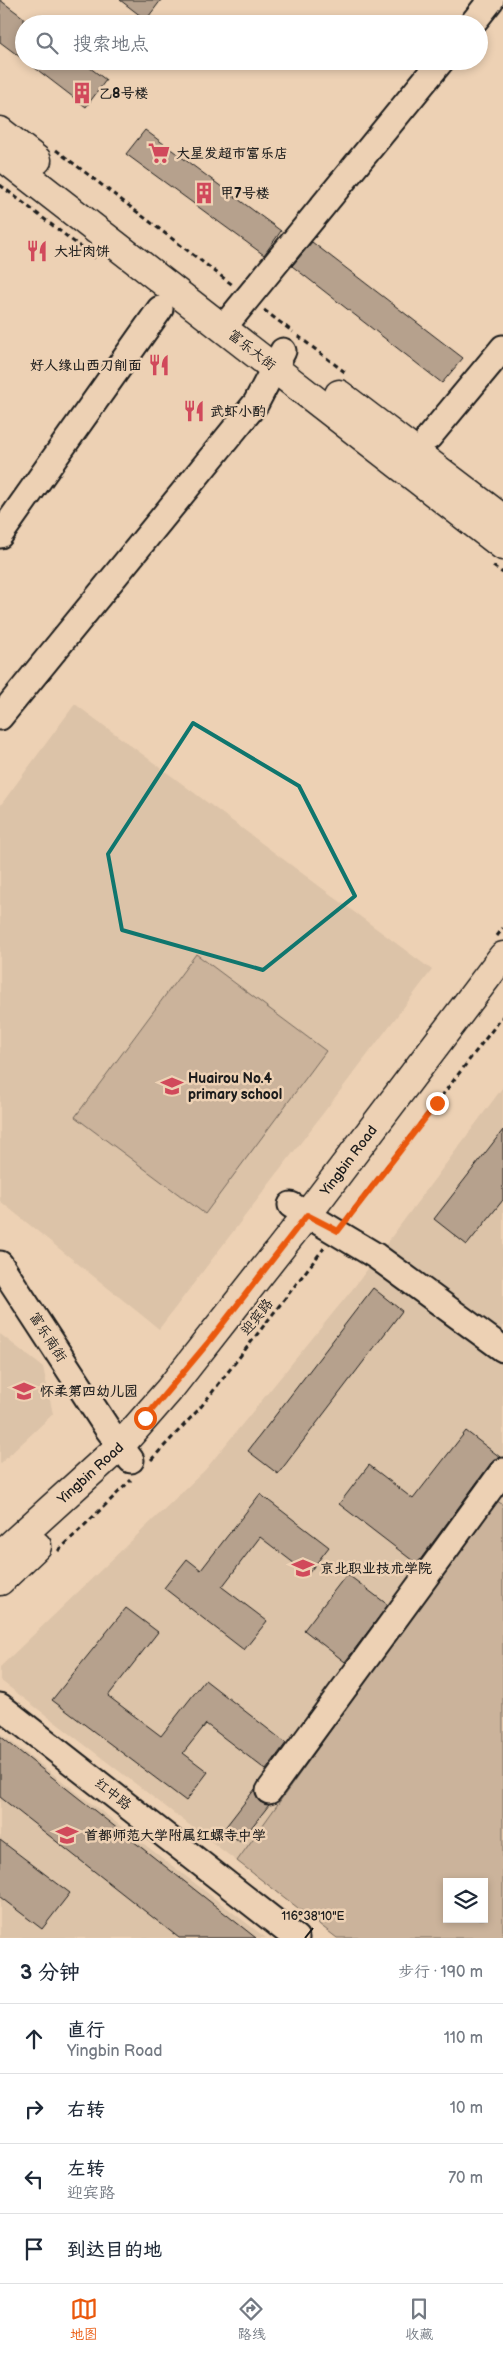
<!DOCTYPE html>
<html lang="zh">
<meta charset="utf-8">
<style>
body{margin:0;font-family:"Balsamiq Sans","LXGW WenKai TC",sans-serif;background:#f6f6f7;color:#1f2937}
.controls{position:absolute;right:15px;bottom:15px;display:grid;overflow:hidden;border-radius:0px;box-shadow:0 2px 8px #0003}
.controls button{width:45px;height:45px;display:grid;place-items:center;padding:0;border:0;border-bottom:1px solid #e0e1e3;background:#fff;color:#1f2937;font:25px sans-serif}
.stop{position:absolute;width:15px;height:15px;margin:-11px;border:4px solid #ea580c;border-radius:50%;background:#fff}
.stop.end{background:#ea580c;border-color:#fff;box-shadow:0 1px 5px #0008}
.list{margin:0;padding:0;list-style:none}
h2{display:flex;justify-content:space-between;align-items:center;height:65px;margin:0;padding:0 20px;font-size:21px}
h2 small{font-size:16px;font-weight:400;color:#747a83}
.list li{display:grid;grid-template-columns:32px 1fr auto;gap:15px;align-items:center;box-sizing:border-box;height:70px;padding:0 20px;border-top:1px solid #e0e1e3}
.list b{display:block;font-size:19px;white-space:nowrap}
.list p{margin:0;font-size:16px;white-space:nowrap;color:#747a83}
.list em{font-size:16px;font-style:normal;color:#747a83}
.icon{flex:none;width:28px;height:28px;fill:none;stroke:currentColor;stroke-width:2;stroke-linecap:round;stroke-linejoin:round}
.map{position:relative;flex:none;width:503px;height:1938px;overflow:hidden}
.search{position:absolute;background:#fff;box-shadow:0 2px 8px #0003;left:15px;right:15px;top:15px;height:55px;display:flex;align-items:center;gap:12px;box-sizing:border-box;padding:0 18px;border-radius:28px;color:#747a83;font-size:19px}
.sheet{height:345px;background:#fff}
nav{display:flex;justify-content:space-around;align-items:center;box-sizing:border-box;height:70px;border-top:1px solid #e0e1e3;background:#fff;font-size:14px;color:#747a83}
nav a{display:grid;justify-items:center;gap:2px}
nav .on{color:#ea580c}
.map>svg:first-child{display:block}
.built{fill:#dcc3a8;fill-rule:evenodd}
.grass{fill:#cbb39b;stroke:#74685c;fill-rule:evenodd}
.building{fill:#b6a18d;stroke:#1c1c1c}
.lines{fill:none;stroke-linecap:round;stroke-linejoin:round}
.minor-casing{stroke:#1c1c1c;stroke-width:29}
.major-casing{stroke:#1c1c1c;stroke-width:31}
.path{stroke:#1c1c1c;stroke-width:3;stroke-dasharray:5 4;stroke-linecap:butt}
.minor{stroke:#edd1b4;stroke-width:25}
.major{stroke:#edd1b4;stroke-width:28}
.route{stroke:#ea580c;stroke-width:6}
.marked{fill:none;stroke:#0f766e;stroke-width:4;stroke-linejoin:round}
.ticks{fill:none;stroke:#1c1c1c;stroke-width:2}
.labels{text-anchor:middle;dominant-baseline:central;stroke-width:5;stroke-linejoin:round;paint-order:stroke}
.poi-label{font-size:14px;font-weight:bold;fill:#1c1c1c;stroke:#edd1b4;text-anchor:start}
.street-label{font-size:14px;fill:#1c1c1c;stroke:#edd1b4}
.ticks-label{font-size:12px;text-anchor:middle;fill:#1c1c1c;stroke:#edd1b4;stroke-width:5;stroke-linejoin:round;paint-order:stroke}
</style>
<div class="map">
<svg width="503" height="1938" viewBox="0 0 503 1938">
<rect width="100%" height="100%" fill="#edd1b4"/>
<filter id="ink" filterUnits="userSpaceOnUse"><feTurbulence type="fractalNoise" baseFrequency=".02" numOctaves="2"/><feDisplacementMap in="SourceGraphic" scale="10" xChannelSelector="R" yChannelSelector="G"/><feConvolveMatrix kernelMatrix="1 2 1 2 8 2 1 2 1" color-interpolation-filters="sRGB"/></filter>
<g filter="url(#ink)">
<!-- built -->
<g class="built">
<polygon points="75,704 432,970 159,1329 0,1201 0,806"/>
<path d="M503,1087V1938H337L0,1680V1667L205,1470L355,1286ZM447,1882H484V1919H447Z"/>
<polygon points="0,1334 43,1367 53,1414 0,1464"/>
<polygon points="0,1733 266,1938 0,1938"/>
</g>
<!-- grass -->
<g class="grass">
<polygon points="196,954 326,1051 205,1214 75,1117"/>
<path d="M496,1500L503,1505V1938H337L237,1861ZM447,1882H484V1919H447Z"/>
</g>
<!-- building -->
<g class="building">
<polygon points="0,0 24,18 24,60 0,42"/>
<polygon points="120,0 161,0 146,20"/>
<polygon points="26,61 81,61 106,80 86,107"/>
<polygon points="145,130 281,231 264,255 126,154"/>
<polygon points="312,242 463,358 442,383 292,266"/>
<polygon points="503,1130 503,1200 467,1245 434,1219"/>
<polygon points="373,1288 402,1311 278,1474 248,1451"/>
<polygon points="466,1431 500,1457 491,1463 417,1564 339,1504 369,1465 413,1499"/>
<polygon points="260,1494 329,1547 308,1574 260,1537 222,1587 267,1621 244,1650 164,1588 187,1559 201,1570"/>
<polygon points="347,1574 388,1605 345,1662 304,1630"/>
<polygon points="126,1608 158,1632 108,1696 161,1736 205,1680 286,1743 266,1770 206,1724 183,1753 208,1772 186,1801 52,1700"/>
<polygon points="0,1736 256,1938 179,1938 0,1797"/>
<polygon points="255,1789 256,1796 260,1802 269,1805 240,1842 224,1829"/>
<polygon points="0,1840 70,1893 42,1929 0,1897"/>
</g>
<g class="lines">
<!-- minor casing -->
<g class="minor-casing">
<g id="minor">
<polyline points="472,24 491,0"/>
<polyline points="223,328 441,61"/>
<polyline points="429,437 503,348"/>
<polyline points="0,535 160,309"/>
<polyline points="0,717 256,403 283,351"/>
<polyline points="291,1205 376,1256 503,1349"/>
<polyline points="0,1264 107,1428 131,1460"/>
<polyline points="0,1706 296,1938"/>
<polyline points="269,1791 503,1471"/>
</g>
</g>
<!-- major casing -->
<g class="major-casing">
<g id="major">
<polyline points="0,131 37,160"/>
<polyline points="0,155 503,546"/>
<polyline points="339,394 503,519"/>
<path id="s1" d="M0,1555L121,1445L169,1390L316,1203L503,956"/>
<polyline points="0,1581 37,1546"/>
</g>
</g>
<!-- path -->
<g class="path">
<polyline points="56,150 234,286"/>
<polyline points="0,185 95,258"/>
<polyline points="264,310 293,332"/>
<polyline points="298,336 346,373"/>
<polyline points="493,566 503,573"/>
<polyline points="497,936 503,928"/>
<polyline points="348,1218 503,1016"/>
<polyline points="151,1460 200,1408 324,1248"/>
<polyline points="58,1551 131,1480"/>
</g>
<!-- minor -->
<use href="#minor" class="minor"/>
<!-- major -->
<use href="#major" class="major"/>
</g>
</g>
<g class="lines" filter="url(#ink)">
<!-- route -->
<polyline class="route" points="145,1418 207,1344 307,1215 338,1231 437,1103"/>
</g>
<!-- marked area -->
<path class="marked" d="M193,723L299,786L355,896L263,970L122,930L108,854Z"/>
<!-- ticks -->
<path class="ticks" d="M305,1938L313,1928"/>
<!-- icons -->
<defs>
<g id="building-bare" transform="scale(1.725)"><path d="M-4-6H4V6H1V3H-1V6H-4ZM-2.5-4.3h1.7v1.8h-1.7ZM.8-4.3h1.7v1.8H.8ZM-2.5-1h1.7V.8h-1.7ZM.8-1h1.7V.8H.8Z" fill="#d1495b" stroke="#edd1b4" stroke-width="2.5" paint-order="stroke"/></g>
<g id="supermarket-bare" transform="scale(1.725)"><path d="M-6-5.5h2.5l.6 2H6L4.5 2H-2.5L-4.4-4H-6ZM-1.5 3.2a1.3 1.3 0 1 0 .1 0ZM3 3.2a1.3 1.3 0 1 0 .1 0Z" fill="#d1495b" stroke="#edd1b4" stroke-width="2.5" paint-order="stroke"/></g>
<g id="restaurant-bare" transform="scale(1.725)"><path d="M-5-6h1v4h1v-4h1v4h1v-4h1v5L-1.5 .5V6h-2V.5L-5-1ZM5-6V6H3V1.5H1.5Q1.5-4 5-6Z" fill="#d1495b" stroke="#edd1b4" stroke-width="2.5" paint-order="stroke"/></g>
<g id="school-bare" transform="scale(1.725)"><path d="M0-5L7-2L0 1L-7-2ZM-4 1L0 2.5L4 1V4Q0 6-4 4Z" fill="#d1495b" stroke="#edd1b4" stroke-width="2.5" paint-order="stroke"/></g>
<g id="university-bare" transform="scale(1.725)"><path d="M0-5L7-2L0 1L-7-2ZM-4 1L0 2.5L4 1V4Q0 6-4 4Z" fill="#d1495b" stroke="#edd1b4" stroke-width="2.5" paint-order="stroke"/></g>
</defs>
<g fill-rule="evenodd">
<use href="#building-bare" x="82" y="93"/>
<use href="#supermarket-bare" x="159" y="153"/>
<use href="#building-bare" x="204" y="193"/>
<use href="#restaurant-bare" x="37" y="251"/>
<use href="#restaurant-bare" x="159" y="365"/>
<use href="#restaurant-bare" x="194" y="411"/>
<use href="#school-bare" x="172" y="1086"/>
<use href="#school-bare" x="24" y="1391"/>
<use href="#university-bare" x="303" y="1568"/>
<use href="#school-bare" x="67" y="1835"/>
</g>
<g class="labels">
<!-- poi labels -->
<g class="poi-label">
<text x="98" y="93">乙8号楼</text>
<text x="176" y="153">大星发超市富乐店</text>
<text x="220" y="193">甲7号楼</text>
<text x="54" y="251">大壮肉饼</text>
<text x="142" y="365" text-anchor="end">好人缘山西刀削面</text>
<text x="210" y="411">武虾小酌</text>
<text x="188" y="1078">Huairou No.4<tspan x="188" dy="16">primary school</tspan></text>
<text x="40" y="1391">怀柔第四幼儿园</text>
<text x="320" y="1568">京北职业技术学院</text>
<text x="84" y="1835">首都师范大学附属红螺寺中学</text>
</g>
<!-- street labels -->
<g class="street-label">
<text transform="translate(252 350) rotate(38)">富乐大街</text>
<text stroke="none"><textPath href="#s1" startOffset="528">Yingbin Road</textPath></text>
<text transform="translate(257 1317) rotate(-52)">迎宾路</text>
<text transform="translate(48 1337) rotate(57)">富乐南街</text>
<text stroke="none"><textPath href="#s1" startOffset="122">Yingbin Road</textPath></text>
<text transform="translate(113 1794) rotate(38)">红中路</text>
</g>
</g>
<g class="ticks-label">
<text x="313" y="1920">116°38'10"E</text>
</g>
</svg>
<div class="controls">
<button><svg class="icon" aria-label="layers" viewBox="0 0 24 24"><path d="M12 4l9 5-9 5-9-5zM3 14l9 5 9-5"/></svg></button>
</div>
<div class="stop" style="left:145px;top:1418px"></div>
<div class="stop end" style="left:437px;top:1103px"></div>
<div class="search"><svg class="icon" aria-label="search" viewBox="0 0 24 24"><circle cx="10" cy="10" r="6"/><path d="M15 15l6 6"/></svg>搜索地点</div>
</div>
<section class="sheet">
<h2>3 分钟<small>步行 · 190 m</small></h2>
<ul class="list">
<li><svg class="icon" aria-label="ahead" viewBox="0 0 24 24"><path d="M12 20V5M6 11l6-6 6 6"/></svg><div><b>直行</b><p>Yingbin Road</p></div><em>110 m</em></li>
<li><svg class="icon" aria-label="right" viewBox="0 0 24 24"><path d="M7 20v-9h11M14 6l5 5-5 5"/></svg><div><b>右转</b></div><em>10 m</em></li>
<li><svg class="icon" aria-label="left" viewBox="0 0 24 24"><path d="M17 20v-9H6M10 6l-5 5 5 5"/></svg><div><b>左转</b><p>迎宾路</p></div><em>70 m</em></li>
<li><svg class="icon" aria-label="arrive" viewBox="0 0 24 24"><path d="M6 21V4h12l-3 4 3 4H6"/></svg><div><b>到达目的地</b></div></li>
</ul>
</section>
<nav>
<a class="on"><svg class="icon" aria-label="map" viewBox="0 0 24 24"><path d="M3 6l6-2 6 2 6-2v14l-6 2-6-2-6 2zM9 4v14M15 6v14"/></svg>地图</a>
<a><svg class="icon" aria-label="directions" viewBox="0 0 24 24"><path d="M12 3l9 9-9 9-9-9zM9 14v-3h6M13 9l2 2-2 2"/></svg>路线</a>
<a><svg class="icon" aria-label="saved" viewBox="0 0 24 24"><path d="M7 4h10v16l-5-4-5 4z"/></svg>收藏</a>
</nav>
